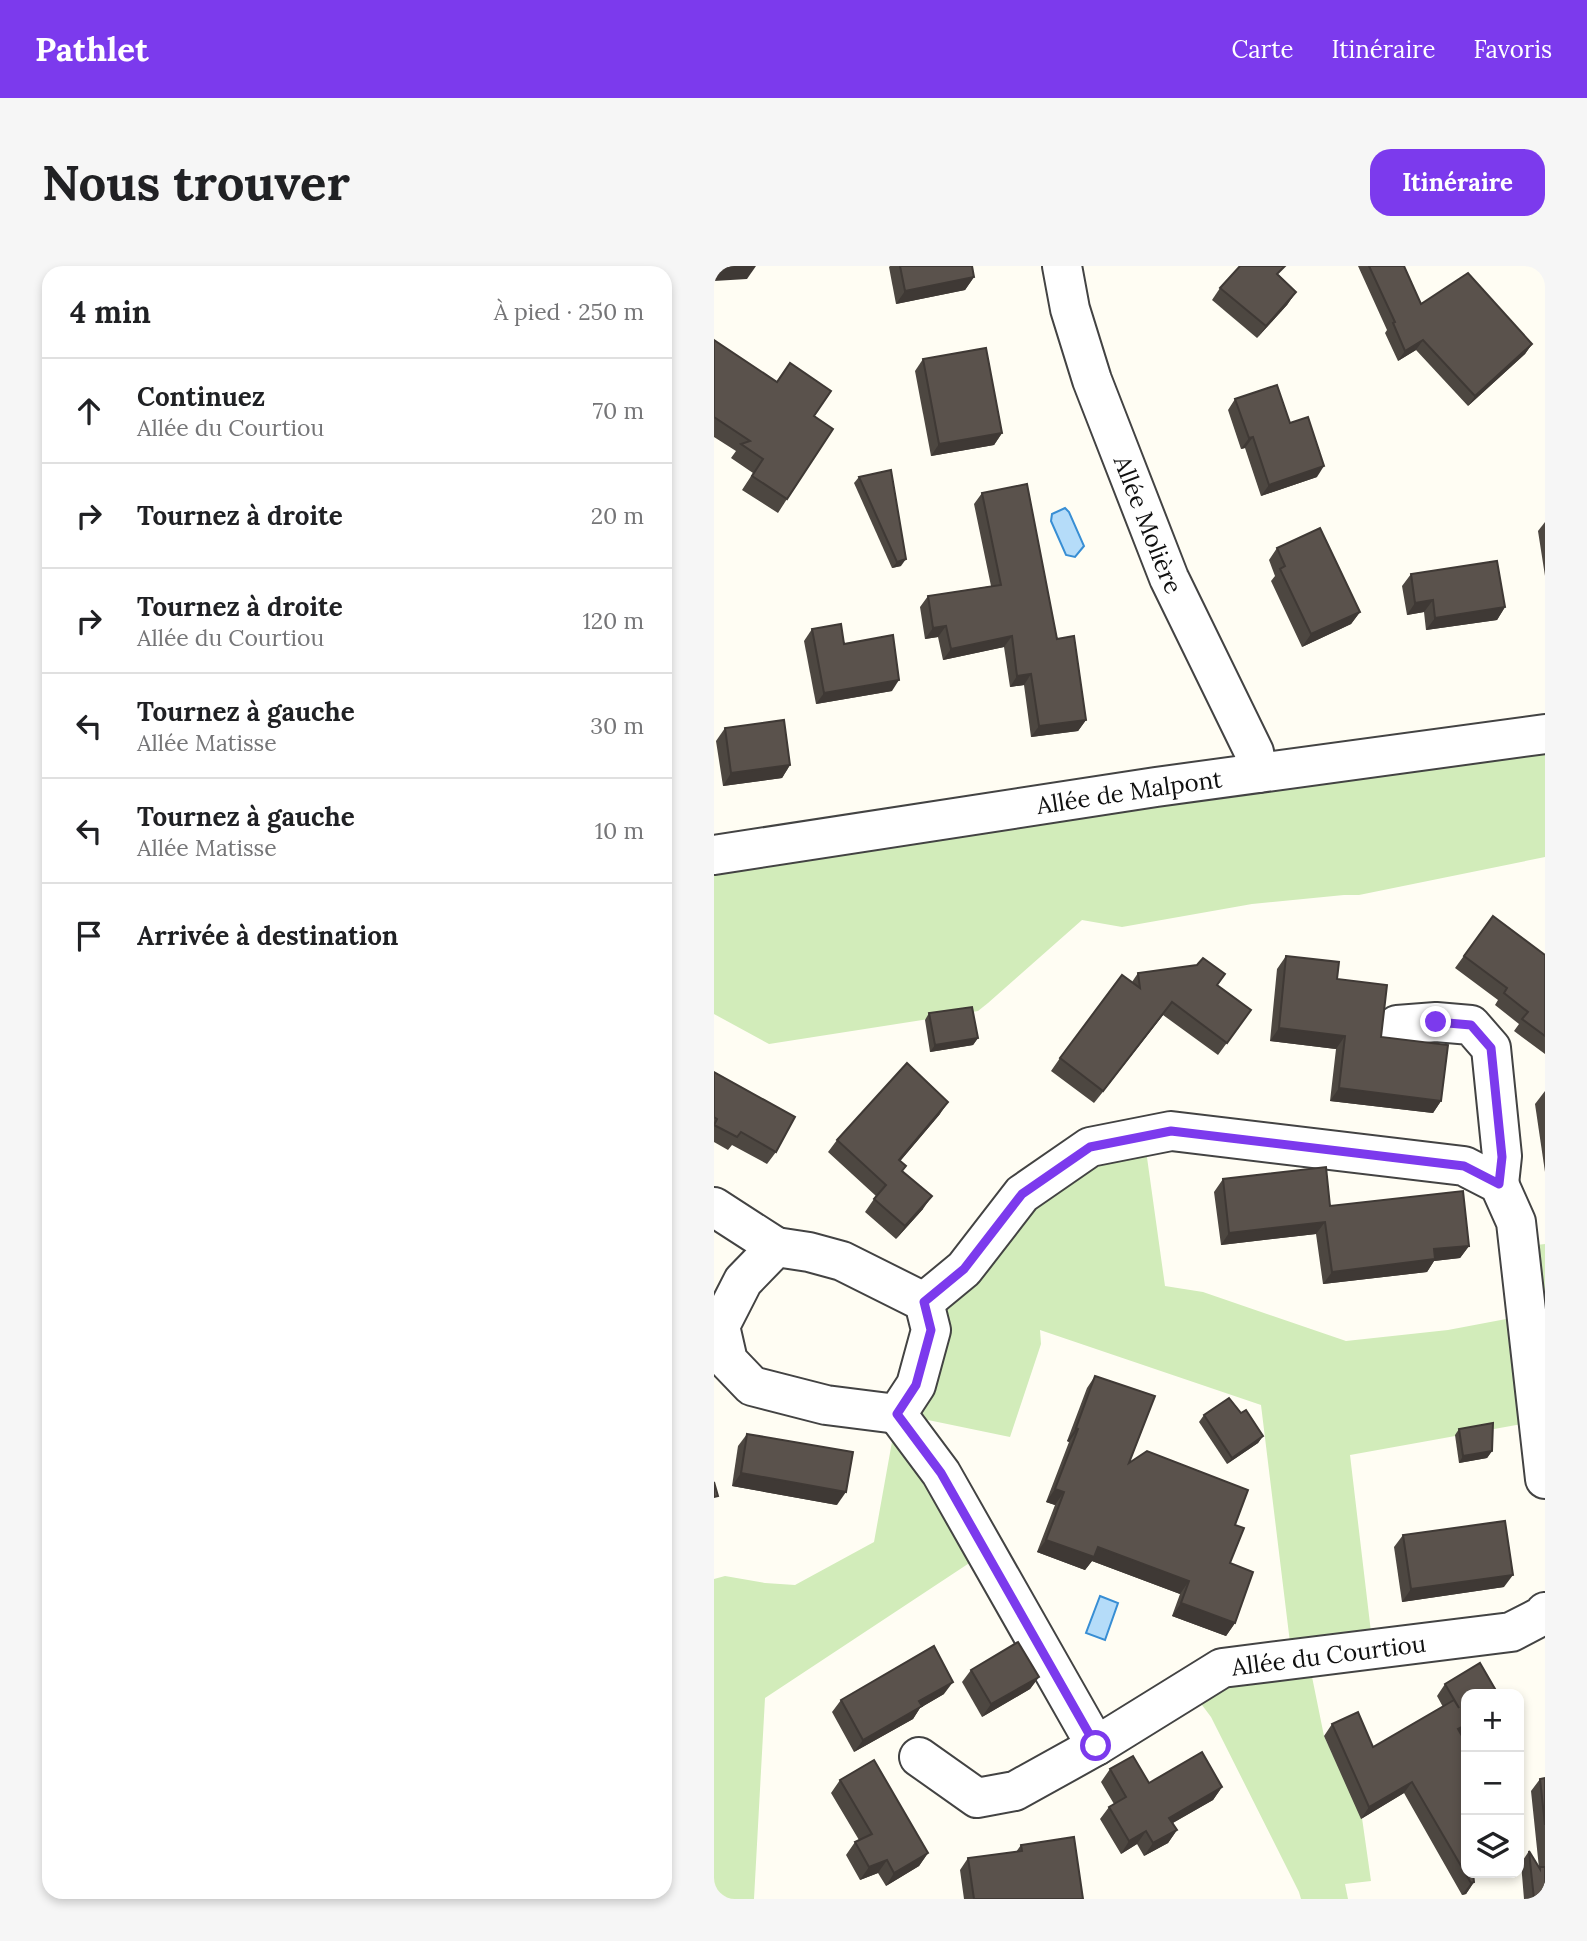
<!DOCTYPE html>
<html lang="fr">
<meta charset="utf-8">
<style>
:root{--surface:#fff;--page:#f6f6f6;--text:#202124;--muted:#757577;--line:#e0e0e0;--accent:#7c3aed}
body{margin:0;font-family:Lora,serif;background:var(--page);color:var(--text)}
.controls{position:absolute;right:21px;bottom:21px;display:grid;overflow:hidden;border-radius:14px;box-shadow:0 4px 10px #0003}
.controls button{width:63px;height:63px;display:grid;place-items:center;padding:0;border:0;border-bottom:2px solid var(--line);background:var(--surface);color:var(--text);font:35px sans-serif}
.stop{position:absolute;width:21px;height:21px;margin:-16px;border:5px solid #7c3aed;border-radius:50%;background:#fff}
.stop.end{background:#7c3aed;border-color:#fff;box-shadow:0 2px 7px #0008}
.list{margin:0;padding:0;list-style:none}
h2{display:flex;justify-content:space-between;align-items:center;height:91px;margin:0;padding:0 28px;font-size:30px}
h2 small{font-size:23px;font-weight:400;color:var(--muted)}
.list li{display:grid;grid-template-columns:46px 1fr auto;gap:21px;align-items:center;box-sizing:border-box;height:105px;padding:0 28px;border-top:2px solid var(--line)}
.list b{display:block;font-size:26px;white-space:nowrap}
.list p{margin:0;font-size:23px;white-space:nowrap;color:var(--muted)}
.list em{font-size:23px;font-style:normal;color:var(--muted)}
.icon{flex:none;width:38px;height:38px;fill:none;stroke:currentColor;stroke-width:2;stroke-linecap:round;stroke-linejoin:round}
.map{position:relative;flex:none;width:831px;height:1633px;overflow:hidden;border-radius:21px}
header{display:flex;align-items:center;gap:42px;box-sizing:border-box;height:98px;padding:0 35px;background:var(--accent);color:#fff}
header strong{font-size:33px}
nav{display:flex;gap:38px;margin-inline-start:auto;font-size:24px}
.intro{display:flex;align-items:center;justify-content:space-between;box-sizing:border-box;height:168px;padding:0 42px}
h1{margin:0;font-size:49px}
.button{padding:18px 32px;border-radius:21px;background:var(--accent);color:#fff;font-size:24px;font-weight:700}
main{display:flex;gap:42px;padding:0 42px}
aside{flex:1;background:var(--surface);border-radius:21px;box-shadow:0 4px 10px #0003}
.map>svg:first-child{display:block}
</style>
<header>
<strong>Pathlet</strong>
<nav><a>Carte</a><a>Itinéraire</a><a>Favoris</a></nav>
</header>
<div class="intro"><h1>Nous trouver</h1><a class="button">Itinéraire</a></div>
<main>
<aside>
<h2>4 min<small>À pied · 250 m</small></h2>
<ul class="list">
<li><svg class="icon" aria-label="ahead" viewBox="0 0 24 24"><path d="M12 20V5M6 11l6-6 6 6"/></svg><div><b>Continuez</b><p>Allée du Courtiou</p></div><em>70 m</em></li>
<li><svg class="icon" aria-label="right" viewBox="0 0 24 24"><path d="M7 20v-9h11M14 6l5 5-5 5"/></svg><div><b>Tournez à droite</b></div><em>20 m</em></li>
<li><svg class="icon" aria-label="right" viewBox="0 0 24 24"><path d="M7 20v-9h11M14 6l5 5-5 5"/></svg><div><b>Tournez à droite</b><p>Allée du Courtiou</p></div><em>120 m</em></li>
<li><svg class="icon" aria-label="left" viewBox="0 0 24 24"><path d="M17 20v-9H6M10 6l-5 5 5 5"/></svg><div><b>Tournez à gauche</b><p>Allée Matisse</p></div><em>30 m</em></li>
<li><svg class="icon" aria-label="left" viewBox="0 0 24 24"><path d="M17 20v-9H6M10 6l-5 5 5 5"/></svg><div><b>Tournez à gauche</b><p>Allée Matisse</p></div><em>10 m</em></li>
<li><svg class="icon" aria-label="arrive" viewBox="0 0 24 24"><path d="M6 21V4h12l-3 4 3 4H6"/></svg><div><b>Arrivée à destination</b></div></li>
</ul>
</aside>
<div class="map">
<svg width="831" height="1633" viewBox="0 0 831 1633">
<rect width="100%" height="100%" fill="#fffdf3"/>
<g fill="#d2ecba">
<polygon points="831,468 831,591 645,629 630,629 538,638 408,661 368,654 274,737 264,745 253,747 55,778 0,748 0,589"/>
<polygon points="430,870 451,1020 489,1026 632,1075 734,1064 813,1049 805,981 831,978 831,1213 824,1155 636,1189 659,1383 594,1391 610,1470 648,1552 657,1615 631,1618 634,1633 587,1633 585,1626 497,1451 476,1423 578,1393 547,1139 326,1064 327,1078 296,1171 185,1148 272,1286 51,1432 40,1633 0,1633 0,1313 11,1310 51,1317 81,1319 160,1276 183,1148 217,1064 308,928"/>
</g>
<g fill="#b5dcf9" stroke="#388ed4" stroke-width="2">
<polygon points="351,242 355,246 370,280 361,291 352,289 337,255 338,248"/>
<polygon points="386,1330 404,1337 391,1374 372,1367"/>
</g>
<g fill="none" stroke-linecap="round" stroke-linejoin="round">
<defs>
<g id="minor">
<path id="s1" d="M348 0 356 43 378 114 455 312 540 486 544 507"/>
<path id="s2" d="M0 589 442 521 831 468"/>
<polyline points="683,759 722,756 757,759 777,782 788,890 785,918"/>
<polyline points="0,941 62,981"/>
<polygon points="62,981 95,986 128,995 210,1036 217,1064 202,1119 183,1148 112,1139 38,1120 14,1095 6,1060 29,1015"/>
<polyline points="210,1036 250,1003 308,928 376,881 457,865 750,900 785,918 802,956 831,1213"/>
<polyline points="183,1148 227,1207 382,1480"/>
<path id="s3" d="M205 1491 263 1532 301 1525 382 1480 508 1402 797 1366 830 1349 831 1346"/>
</g>
</defs>
<use href="#minor" stroke="#434343" stroke-width="42"/>
<use href="#minor" stroke="#fff" stroke-width="38"/>
</g>
<g fill="#4d4741">
<polygon points="176,0 258,0 260,11 251,24 182,38 175,1"/>
<polygon points="644,0 690,0 707,38 818,78 811,88 754,140 702,84 684,95 671,67 673,64"/>
<polygon points="565,9 582,26 573,39 543,72 498,34 506,22"/>
<polygon points="0,74 100,150 73,233 64,247 28,224 39,207 17,192 22,185 0,171"/>
<polygon points="209,93 288,167 280,179 217,190 201,105"/>
<polygon points="521,133 576,157 603,211 547,230 531,182 527,183 514,144"/>
<polygon points="145,211 187,300 178,302 140,217"/>
<polygon points="268,227 343,373 372,454 364,465 317,471 310,419 296,421 290,381 229,394 224,371 211,373 206,341 214,330 277,320 260,238"/>
<polygon points="831,256 831,310 824,265"/>
<polygon points="563,282 646,346 637,358 588,381 557,315 561,310 555,294"/>
<polygon points="697,308 791,341 783,354 712,364 710,346 693,349 688,320"/>
<polygon points="98,363 130,378 178,425 102,438 90,375"/>
<polygon points="11,462 76,499 68,512 9,520 2,475"/>
<polygon points="779,650 831,689 831,788 800,765 805,758 781,739 784,734 741,702"/>
<polygon points="572,690 623,713 667,771 727,835 719,847 616,835 622,783 556,775 563,703"/>
<polygon points="424,707 511,708 503,720 537,744 504,789 449,749 380,837 337,805 346,792 418,716"/>
<polygon points="215,747 264,772 259,779 216,786 211,754"/>
<polygon points="0,806 62,886 53,898 18,879 14,884 0,876"/>
<polygon points="831,825 831,906 821,838"/>
<polygon points="226,848 186,895 192,900 188,905 209,943 182,973 151,946 162,930 114,886 123,874"/>
<polygon points="509,913 616,940 755,980 746,992 720,995 713,1006 609,1018 602,968 507,979 500,926"/>
<polygon points="381,1110 415,1197 521,1259 516,1297 521,1357 512,1370 458,1350 466,1328 378,1295 371,1304 323,1286 341,1239 332,1236 355,1176 353,1175 373,1122"/>
<polygon points="527,1147 549,1170 544,1177 513,1198 485,1156 490,1149"/>
<polygon points="745,1163 778,1185 773,1192 745,1197 741,1169"/>
<polygon points="33,1168 123,1239 18,1220 24,1180"/>
<polygon points="689,1269 790,1321 688,1336 680,1281"/>
<polygon points="257,1404 325,1411 316,1423 268,1451 248,1416"/>
<polygon points="731,1418 752,1428 752,1461 747,1468 752,1477 752,1563 751,1563 760,1616 752,1628 748,1629 690,1527 647,1553 610,1470 618,1458 659,1481 729,1441 723,1430"/>
<polygon points="230,1428 206,1442 199,1453 140,1486 118,1446 127,1434"/>
<polygon points="396,1503 435,1517 508,1521 499,1534 459,1557 463,1564 454,1577 430,1590 423,1578 407,1588 386,1553 395,1541 400,1538 387,1516"/>
<polygon points="831,1512 831,1633 810,1633 807,1597 815,1585 825,1602 817,1525 826,1513"/>
<polygon points="126,1514 214,1587 205,1600 172,1620 164,1607 146,1614 132,1589 141,1576 145,1574 117,1527"/>
<polygon points="307,1579 369,1633 250,1633 246,1604 254,1592 302,1586"/>
</g>
<g fill="#3f3935">
<polygon points="42,0 33,13 0,15 0,3"/>
<polygon points="260,11 251,24 182,38 191,25"/>
<polygon points="582,26 573,39 543,72 552,60"/>
<polygon points="709,74 702,84 684,95 691,85"/>
<polygon points="818,78 811,88 754,140 761,130"/>
<polygon points="288,167 280,179 217,190 225,178"/>
<polygon points="539,171 531,182 527,183 535,172"/>
<polygon points="610,200 603,211 547,230 555,219"/>
<polygon points="192,293 187,300 178,302 183,296"/>
<polygon points="719,334 710,346 693,349 701,337"/>
<polygon points="791,341 783,354 712,364 721,352"/>
<polygon points="646,346 637,358 588,381 597,368"/>
<polygon points="232,360 224,371 211,373 219,362"/>
<polygon points="298,370 290,381 229,394 237,383"/>
<polygon points="317,408 310,419 296,421 303,410"/>
<polygon points="185,414 178,425 102,438 110,427"/>
<polygon points="372,454 364,465 317,471 325,460"/>
<polygon points="76,499 68,512 9,520 17,507"/>
<polygon points="458,736 449,749 380,837 389,825"/>
<polygon points="565,762 631,770 622,783 556,775"/>
<polygon points="264,772 259,779 216,786 221,779"/>
<polygon points="625,822 727,835 719,847 616,835"/>
<polygon points="234,836 226,848 177,906 185,894"/>
<polygon points="218,930 209,943 182,973 191,960"/>
<polygon points="611,956 602,968 507,979 515,967"/>
<polygon points="755,980 746,992 720,995 713,1006 609,1018 618,1006 720,983"/>
<polygon points="362,1162 364,1163 355,1176 353,1175"/>
<polygon points="549,1170 544,1177 513,1198 518,1192"/>
<polygon points="778,1185 773,1192 745,1197 749,1190"/>
<polygon points="27,1207 132,1226 123,1239 18,1220"/>
<polygon points="341,1223 350,1226 341,1239 332,1236"/>
<polygon points="332,1274 384,1281 475,1315 466,1328 378,1295 371,1304 323,1286"/>
<polygon points="799,1309 790,1321 688,1336 697,1323"/>
<polygon points="467,1337 521,1357 512,1370 458,1350"/>
<polygon points="325,1411 316,1423 268,1451 277,1438"/>
<polygon points="239,1416 230,1428 206,1442 199,1453 140,1486 149,1474 205,1435"/>
<polygon points="752,1452 752,1461 746,1469 736,1475"/>
<polygon points="698,1516 690,1527 647,1553 655,1541"/>
<polygon points="508,1521 499,1534 446,1564 455,1552"/>
<polygon points="463,1564 454,1577 430,1590 439,1577"/>
<polygon points="432,1565 423,1578 407,1588 415,1575"/>
<polygon points="214,1587 205,1600 172,1620 180,1607"/>
<polygon points="173,1594 164,1607 146,1614 155,1601"/>
<polygon points="760,1616 752,1628 748,1629 757,1617"/>
</g>
<g fill="#5a524c" stroke="#3f3935" stroke-width="2">
<polygon points="0,0 41,0 0,3"/>
<polygon points="186,0 258,0 260,11 191,25"/>
<polygon points="526,0 571,0 563,8 582,26 552,60 506,22"/>
<polygon points="655,0 690,0 707,38 754,7 818,78 761,130 709,74 691,85 679,57 681,56"/>
<polygon points="0,74 63,116 76,97 117,125 100,150 119,163 73,233 38,210 49,193 27,178 36,175 0,151"/>
<polygon points="272,82 288,167 225,178 209,93"/>
<polygon points="563,119 576,157 594,151 610,200 555,219 539,171 535,172 521,133"/>
<polygon points="177,204 192,293 183,296 145,211"/>
<polygon points="313,218 343,373 360,370 372,454 325,460 317,408 303,410 298,370 237,383 232,360 219,362 214,330 287,319 268,227"/>
<polygon points="606,262 646,346 597,368 566,303 571,300 563,282"/>
<polygon points="783,295 791,341 721,352 719,334 701,337 697,308"/>
<polygon points="127,358 130,378 179,369 185,414 110,427 98,363"/>
<polygon points="70,454 76,499 17,507 11,462"/>
<polygon points="779,650 831,689 831,770 808,753 814,746 790,727 793,722 750,690"/>
<polygon points="572,690 625,696 623,713 673,719 667,771 734,779 727,835 625,822 631,770 565,762"/>
<polygon points="489,692 511,708 503,719 537,744 513,777 458,736 389,825 346,792 408,709 426,722 424,707 483,699"/>
<polygon points="258,741 264,772 221,779 215,747"/>
<polygon points="193,797 234,836 185,894 192,900 188,905 218,930 191,960 160,933 172,919 123,874"/>
<polygon points="0,806 81,851 62,886 27,866 23,871 0,859 3,853 0,851"/>
<polygon points="612,901 616,940 749,925 755,980 720,983 721,993 618,1006 611,956 515,967 509,913"/>
<polygon points="381,1110 441,1130 415,1197 433,1185 534,1224 521,1259 530,1262 516,1297 539,1306 521,1357 467,1337 475,1315 384,1281 380,1291 332,1274 350,1226 341,1223 364,1163 362,1162"/>
<polygon points="515,1132 527,1147 532,1144 549,1170 518,1192 490,1149"/>
<polygon points="779,1157 778,1185 749,1190 745,1163"/>
<polygon points="33,1168 139,1186 132,1226 27,1207"/>
<polygon points="0,1216 4,1230 0,1231"/>
<polygon points="791,1255 799,1309 697,1323 689,1269"/>
<polygon points="304,1376 325,1411 277,1438 257,1404"/>
<polygon points="220,1380 239,1416 205,1435 208,1440 149,1474 127,1434"/>
<polygon points="766,1397 784,1428 752,1428 752,1452 751,1452 752,1459 744,1463 752,1477 752,1555 750,1557 752,1571 752,1607 759,1607 760,1616 757,1617 698,1516 655,1541 618,1458 644,1446 659,1481 740,1434 745,1442 731,1418"/>
<polygon points="488,1486 508,1521 455,1552 463,1564 439,1577 432,1565 415,1575 395,1541 412,1531 396,1503 419,1490 435,1517"/>
<polygon points="160,1494 214,1587 180,1607 173,1594 155,1601 141,1576 158,1568 126,1514"/>
<polygon points="831,1512 831,1559 826,1513"/>
<polygon points="360,1571 369,1633 260,1633 254,1592 308,1585 307,1579"/>
<polygon points="815,1585 826,1603 826,1601 831,1601 831,1633 820,1633"/>
</g>
<g fill="none" stroke-linecap="round" stroke-linejoin="round">
<polyline stroke="#7c3aed" stroke-width="9" points="382,1480 227,1207 183,1148 202,1119 217,1064 210,1036 250,1003 308,928 376,881 457,865 750,900 785,918 788,891 777,782 757,759 722,756"/>
</g>
<g text-anchor="middle" dominant-baseline="central" stroke-width="7" stroke-linejoin="round" paint-order="stroke">
<g font-size="24" fill="#101010" stroke="#fff">
<text stroke="none"><textPath href="#s1" startOffset="273">Allée Molière</textPath></text>
<text stroke="none"><textPath href="#s2" startOffset="420">Allée de Malpont</textPath></text>
<text stroke="none"><textPath href="#s3" startOffset="458">Allée du Courtiou</textPath></text>
</g>
</g>
</svg>
<div class="controls">
<button>+</button>
<button>−</button>
<button><svg class="icon" aria-label="layers" viewBox="0 0 24 24"><path d="M12 4l9 5-9 5-9-5zM3 14l9 5 9-5"/></svg></button>
</div>
<div class="stop" style="left:382px;top:1480px"></div>
<div class="stop end" style="left:722px;top:756px"></div>
</div>
</main>
